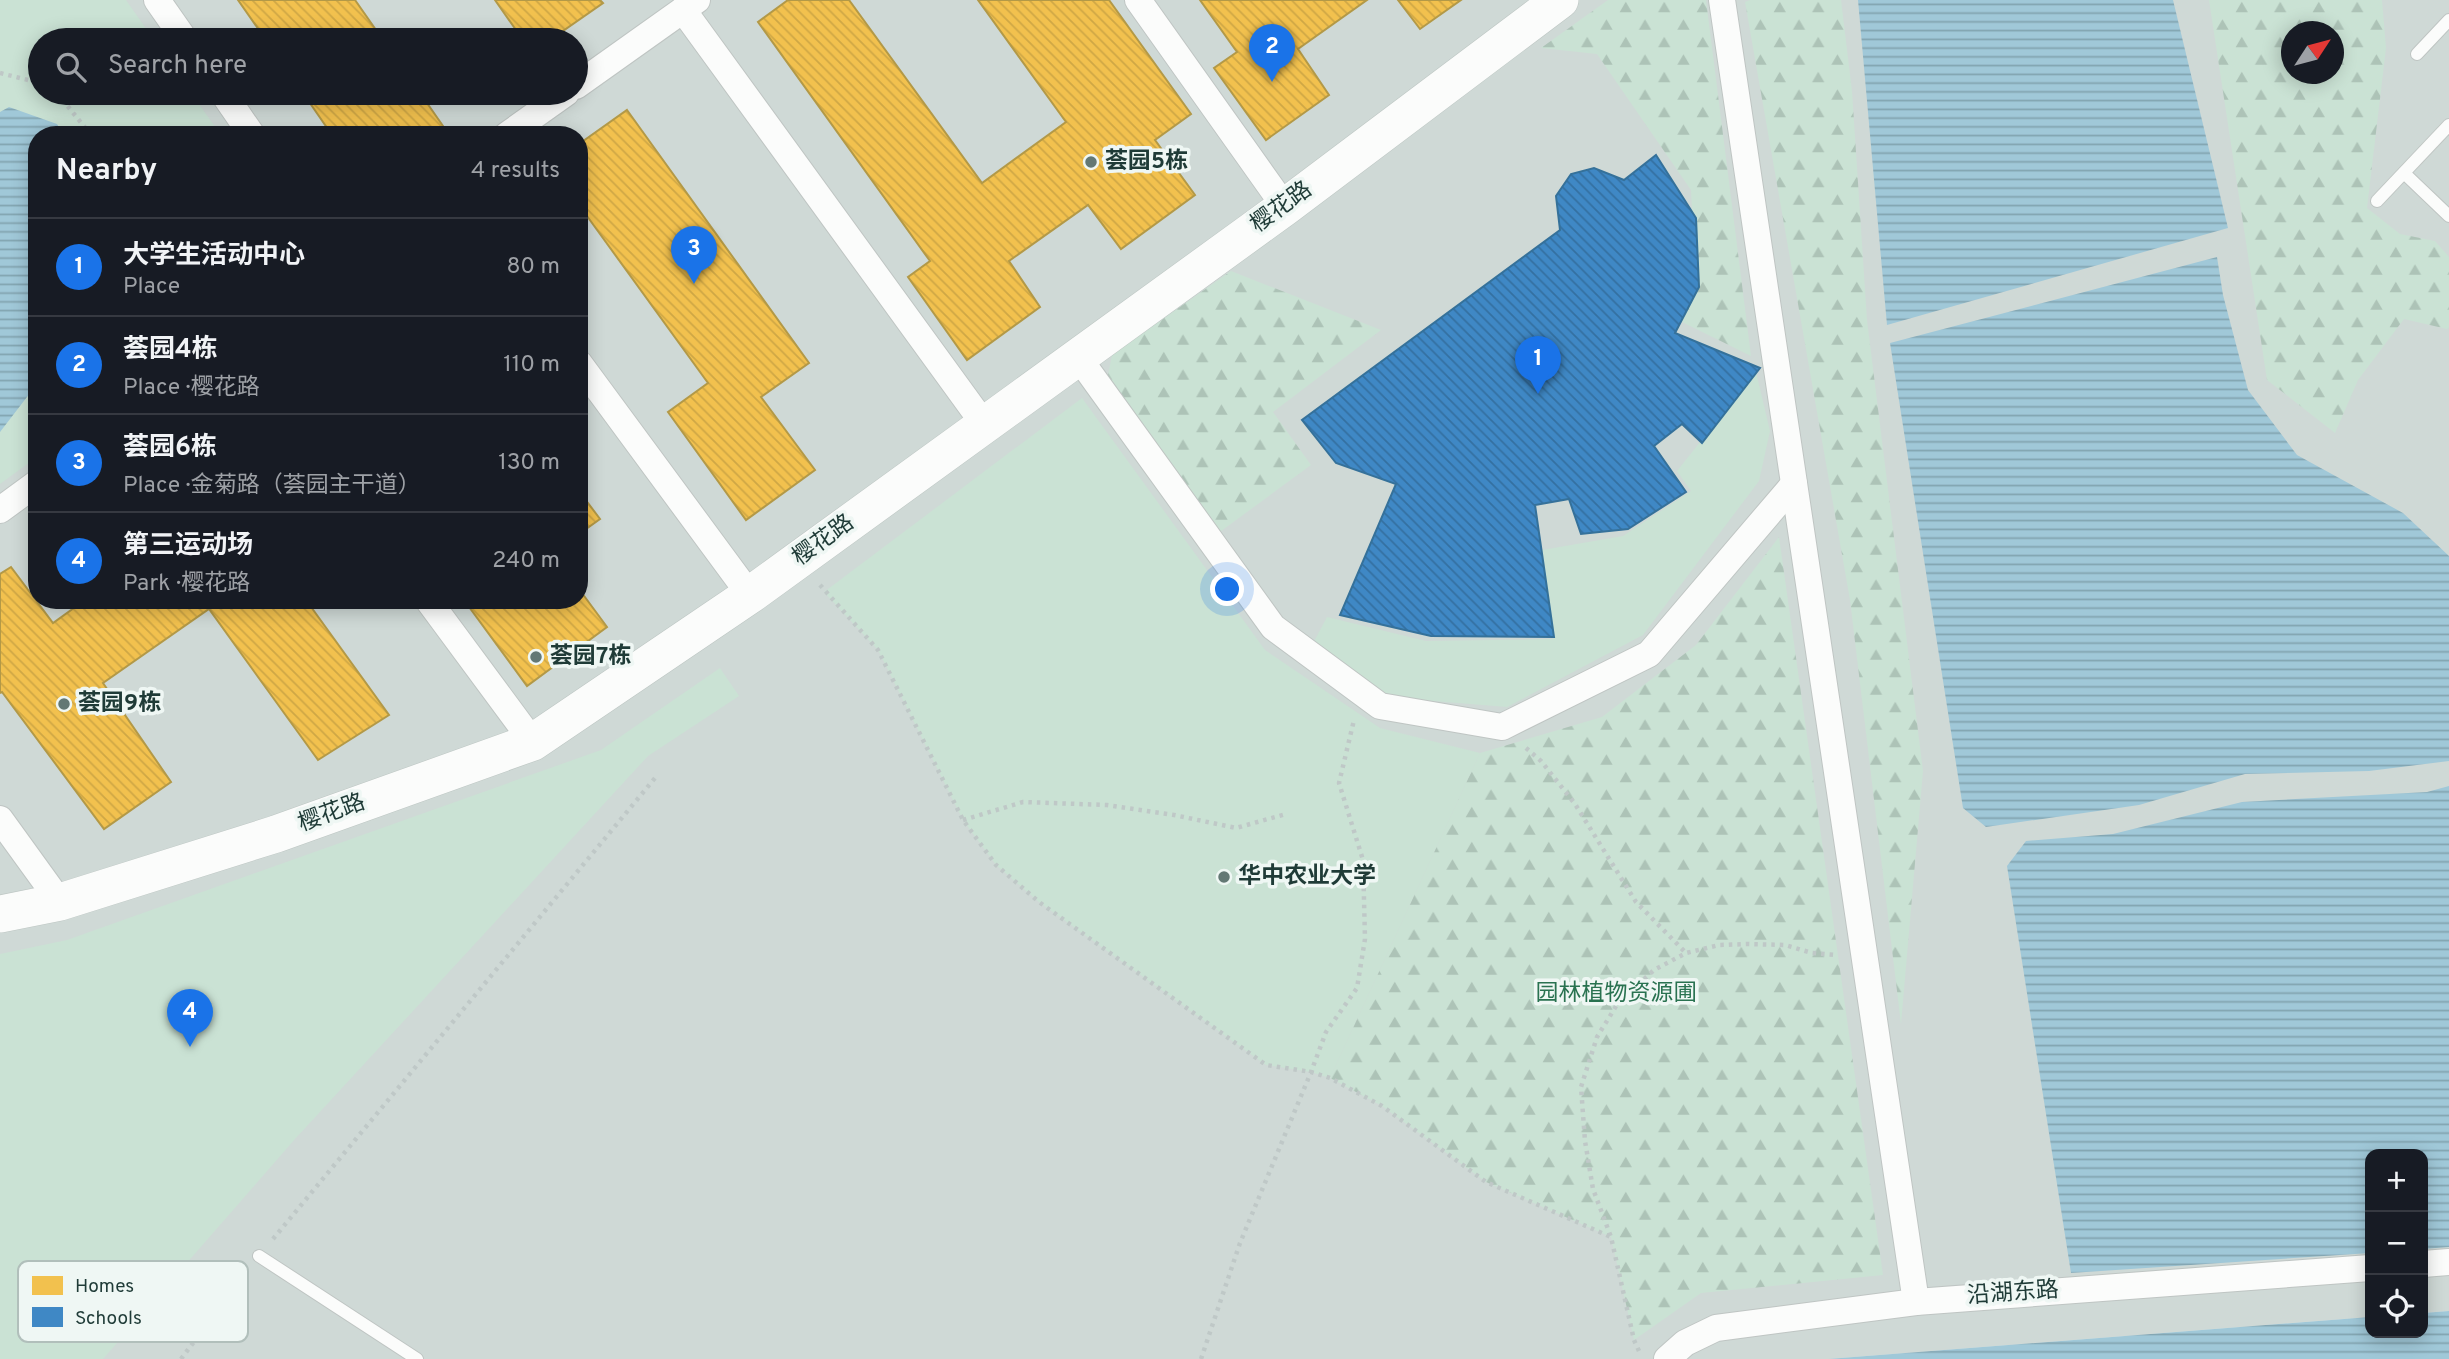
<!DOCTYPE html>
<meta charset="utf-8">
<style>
:root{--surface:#171b24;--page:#242831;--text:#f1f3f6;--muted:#9ea1a6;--line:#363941;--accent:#1a73e8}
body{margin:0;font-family:Overpass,"Noto Sans SC",sans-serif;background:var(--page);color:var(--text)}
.controls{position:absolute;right:21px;bottom:21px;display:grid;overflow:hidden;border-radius:14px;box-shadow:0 4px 18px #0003}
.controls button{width:63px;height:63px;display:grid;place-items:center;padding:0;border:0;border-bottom:2px solid var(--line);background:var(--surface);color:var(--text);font:35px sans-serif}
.compass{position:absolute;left:2281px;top:21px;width:63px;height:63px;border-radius:50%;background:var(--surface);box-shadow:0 4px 18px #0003;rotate:54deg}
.you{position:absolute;left:1228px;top:590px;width:24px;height:24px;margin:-18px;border:5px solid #fff;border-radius:50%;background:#1a73e8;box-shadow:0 0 0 10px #1a73e833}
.badge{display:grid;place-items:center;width:46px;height:46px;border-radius:50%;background:var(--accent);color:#fff;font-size:23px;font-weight:700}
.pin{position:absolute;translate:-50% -58px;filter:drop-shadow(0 2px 4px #0008)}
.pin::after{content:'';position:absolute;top:37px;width:24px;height:21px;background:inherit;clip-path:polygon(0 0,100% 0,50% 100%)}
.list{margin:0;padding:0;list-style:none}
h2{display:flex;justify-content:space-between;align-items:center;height:91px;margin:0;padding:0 28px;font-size:30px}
h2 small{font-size:23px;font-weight:400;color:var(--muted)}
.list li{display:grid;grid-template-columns:46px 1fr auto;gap:21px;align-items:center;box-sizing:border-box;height:98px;padding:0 28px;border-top:2px solid var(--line)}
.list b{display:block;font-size:26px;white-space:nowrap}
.list p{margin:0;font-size:23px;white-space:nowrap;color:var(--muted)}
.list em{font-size:23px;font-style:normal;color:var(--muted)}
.icon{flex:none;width:38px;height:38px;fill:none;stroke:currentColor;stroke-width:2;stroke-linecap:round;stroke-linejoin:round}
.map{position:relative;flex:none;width:2449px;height:1359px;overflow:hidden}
.search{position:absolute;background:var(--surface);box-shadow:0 4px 18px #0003;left:28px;top:28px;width:560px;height:77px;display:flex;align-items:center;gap:18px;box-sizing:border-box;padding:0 24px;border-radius:38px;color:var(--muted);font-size:26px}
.panel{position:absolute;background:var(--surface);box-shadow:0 4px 18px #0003;left:28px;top:126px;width:560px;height:483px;border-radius:28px}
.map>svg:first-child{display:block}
</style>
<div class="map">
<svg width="2449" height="1359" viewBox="0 0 2449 1359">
<defs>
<pattern id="forest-firs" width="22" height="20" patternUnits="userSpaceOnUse" patternTransform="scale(1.75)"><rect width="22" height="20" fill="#cae2d4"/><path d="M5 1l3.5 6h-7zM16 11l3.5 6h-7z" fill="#adc3b7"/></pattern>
<pattern id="water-rules" width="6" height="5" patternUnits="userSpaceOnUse" patternTransform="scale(1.75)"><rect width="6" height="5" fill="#a0c8d8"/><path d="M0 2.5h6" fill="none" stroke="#82a4b0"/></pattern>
<pattern id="homes-back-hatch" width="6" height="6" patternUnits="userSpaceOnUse" patternTransform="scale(1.75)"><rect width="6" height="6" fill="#f2c14e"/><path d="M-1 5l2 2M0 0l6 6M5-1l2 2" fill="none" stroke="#cfa745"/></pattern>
<pattern id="schools-back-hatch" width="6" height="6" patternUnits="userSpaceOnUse" patternTransform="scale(1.75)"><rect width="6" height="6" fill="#3f88c5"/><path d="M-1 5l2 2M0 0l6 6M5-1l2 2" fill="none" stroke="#3470a1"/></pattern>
</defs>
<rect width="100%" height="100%" fill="#e2e8e6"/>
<path fill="#cfd9d6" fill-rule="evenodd" d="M0 0H2449V1311L2423 1313V1154H2370V1317L1828 1359H0ZM2292 32H2334V74H2292ZM40 40H576V93H40ZM37 135H579V600H37Z"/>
<g fill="#cae2d4">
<polygon points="0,0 126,0 154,40 40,40 40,93 191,93 221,135 37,135 37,457 0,484"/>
<polygon points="1756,372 1770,431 1759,481 1643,635 1507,707 1384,697 1311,647 1327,617 1426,641 1553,639 1542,550 1623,536 1691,491 1677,471"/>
<polygon points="1082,398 1265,650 1380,728 1480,753 1330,1078 1311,1072 1266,1065 1039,902 996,865 963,820 878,650 824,592"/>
<polygon points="720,668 739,696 648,756 295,1139 103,1359 0,1359 0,954 67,940 601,750"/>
</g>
<g fill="url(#forest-firs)" fill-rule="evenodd">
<polygon points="1608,0 1706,0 1751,356 1674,318 1695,273 1691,190 1597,54 1541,48"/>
<polygon points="1750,0 1841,0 1852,91 1867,320 1923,771 1901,1024 1850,600 1745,2"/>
<path d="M2209 0H2382L2386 48 2367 208 2400 234 2435 241 2449 257V327L2447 329 2404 319 2358 380 2335 433 2267 380ZM2292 32H2334V74H2292Z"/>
<polygon points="1231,271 1381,330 1273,412 1311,465 1213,537 1105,390 1112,355"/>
<polygon points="1779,537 1883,1275 1701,1293 1634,1340 1611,1237 1486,1182 1382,1106 1330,1078 1480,753 1602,717 1696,645"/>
</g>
<g fill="url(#water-rules)">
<polygon points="1858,0 2173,0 2228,228 1887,325"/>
<polygon points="9,107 57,124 64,135 37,135 37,239 29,245 37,258 37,384 0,432 0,112"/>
<polygon points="2217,257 2223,295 2248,390 2297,455 2403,513 2449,556 2449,761 2369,771 2245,774 2139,805 1986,827 1963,808 1890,343"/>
<polygon points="2449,786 2449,1247 2423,1249 2423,1154 2370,1154 2370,1253 2071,1273 2007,866 2026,841 2113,834 2242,802 2427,792"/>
<polygon points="2449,1311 2449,1359 1828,1359 2370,1317 2370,1333 2423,1333 2423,1313"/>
</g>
<g fill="url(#homes-back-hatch)" stroke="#b39947" stroke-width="2">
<polygon points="238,0 355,0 383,40 266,40"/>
<polygon points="495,0 600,0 603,3 550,40 523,40"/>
<polygon points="788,0 849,0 982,183 1066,122 978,0 1109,0 1191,114 1155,140 1195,195 1121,249 1088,205 1009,261 1040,307 967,360 908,277 930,261 758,22"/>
<polygon points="1200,0 1367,0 1298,49 1329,95 1266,140 1214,68 1237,52"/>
<polygon points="1398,0 1461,0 1420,29"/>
<polygon points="303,93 420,93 443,126 431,135 332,135"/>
<polygon points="627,110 809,363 761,397 815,470 746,520 668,412 708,383 579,205 579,144"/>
<polygon points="579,491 600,519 579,534"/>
<polygon points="11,567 53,623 85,600 306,600 389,715 318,760 209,609 103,683 171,782 104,829 2,692 0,693 0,574"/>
<polygon points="579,589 607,627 527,686 464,600 579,600"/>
</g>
<polygon fill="url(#schools-back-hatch)" stroke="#35719a" stroke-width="2" points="1656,155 1696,218 1699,287 1675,333 1760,368 1702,443 1682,424 1654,446 1686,492 1628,529 1581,534 1569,499 1535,505 1554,637 1431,636 1340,615 1396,484 1336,463 1302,420 1560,230 1556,196 1571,174 1594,168 1624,180"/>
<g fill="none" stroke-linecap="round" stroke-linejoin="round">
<defs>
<g id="lane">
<polyline points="2417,54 2449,20"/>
<polyline points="2404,173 2449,216"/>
<polyline points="2377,201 2449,125"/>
<polyline points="259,1256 417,1359"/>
</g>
<g id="street">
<polyline points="157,0 185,40"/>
<polyline points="1138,0 1285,207"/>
<polyline points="1722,0 1916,1302"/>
<polyline points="683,10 984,424"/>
<polyline points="576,86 697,0"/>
<polyline points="223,93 252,135"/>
<polyline points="507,135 566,93"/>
<polyline points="1078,357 1273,627 1380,706 1502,727 1649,654 1794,484"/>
<polyline points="579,363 750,595"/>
<polyline points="0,510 37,483"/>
<polyline points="428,600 533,742"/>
<polyline points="0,819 60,902"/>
<polyline points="2423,1264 2449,1262"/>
<polyline points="1667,1359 1685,1343 1716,1328 1916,1302 2370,1268"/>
</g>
<polyline id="secondary" points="0,914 60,902 276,834 533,742 750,595 1285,207 1560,0"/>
</defs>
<use href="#lane" stroke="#bfc5c3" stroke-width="14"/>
<use href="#street" stroke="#bfc5c3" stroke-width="28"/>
<use href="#secondary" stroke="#bdc6c3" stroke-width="38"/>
<g stroke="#bfc8c7" stroke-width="4.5" stroke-dasharray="3.5 5" stroke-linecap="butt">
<polyline points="0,73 40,83"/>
<polyline points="57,93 91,135"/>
<polyline points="820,585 878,650 963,820 996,865 1039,902 1266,1065 1311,1072 1330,1078 1382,1106 1486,1182 1611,1237"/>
<polyline points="1526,748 1541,761 1575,804 1636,902 1686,953"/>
<polyline points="963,820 1023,802 1107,805 1174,815 1236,828 1286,814"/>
<polyline points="273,1239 655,778"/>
<polyline points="1639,1351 1634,1340 1611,1237 1593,1189 1585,1141 1581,1087 1597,1037 1618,1003 1654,970 1686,953 1719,945 1749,944 1785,945 1812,953 1836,955"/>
<polyline points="181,1359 246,1273"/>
<polyline points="1201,1359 1240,1243 1311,1072 1326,1032 1357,988 1365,939 1363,860 1339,783 1354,720"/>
</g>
<use href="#lane" stroke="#fbfcfb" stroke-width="12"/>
<use href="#street" stroke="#fbfcfb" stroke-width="26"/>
<use href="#secondary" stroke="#fbfcfb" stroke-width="37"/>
</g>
<g fill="#637874" stroke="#eff7f4" stroke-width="2.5">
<circle cx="1091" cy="162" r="7"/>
<circle cx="536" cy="657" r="7"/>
<circle cx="64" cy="704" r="7"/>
<circle cx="1224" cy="877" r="7"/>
</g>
<g text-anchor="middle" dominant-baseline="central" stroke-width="7" stroke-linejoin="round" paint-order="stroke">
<g font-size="23" font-weight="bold" fill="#1f3b37" stroke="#eff7f4" text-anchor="start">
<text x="1105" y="162">荟园5栋</text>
<text x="550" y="657">荟园7栋</text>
<text x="78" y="704">荟园9栋</text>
<text x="1238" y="877">华中农业大学</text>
</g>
<g font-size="23" fill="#1f3b37" stroke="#eff7f4">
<text transform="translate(1282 208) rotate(-36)">樱花路</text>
<text transform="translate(824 541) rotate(-36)">樱花路</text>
<text transform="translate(332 814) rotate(-20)">樱花路</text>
<text transform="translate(2013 1294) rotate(-4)">沿湖东路</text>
</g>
<g font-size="23" fill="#297250" stroke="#eff7f4">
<text x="1616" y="994">园林植物资源圃</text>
</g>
</g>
<rect x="18" y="1261" width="230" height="81" rx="10" fill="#eff7f4" stroke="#b1bfbb" stroke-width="2"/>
<rect x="32" y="1276" width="31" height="19" fill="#f2c14e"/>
<rect x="32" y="1307" width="31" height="20" fill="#3f88c5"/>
<g font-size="19" fill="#1f3b37">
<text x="75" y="1292">Homes</text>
<text x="75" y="1324">Schools</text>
</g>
</svg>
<div class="controls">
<button>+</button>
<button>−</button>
<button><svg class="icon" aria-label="locate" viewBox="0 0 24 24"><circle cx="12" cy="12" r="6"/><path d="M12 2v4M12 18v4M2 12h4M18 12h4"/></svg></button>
</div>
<svg class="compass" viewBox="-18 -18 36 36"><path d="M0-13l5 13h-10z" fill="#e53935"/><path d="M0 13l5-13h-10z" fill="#9ea1a6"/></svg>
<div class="you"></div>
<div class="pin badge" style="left:1538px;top:394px">1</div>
<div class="pin badge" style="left:1272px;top:82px">2</div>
<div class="pin badge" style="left:694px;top:284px">3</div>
<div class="pin badge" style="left:190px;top:1047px">4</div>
<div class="search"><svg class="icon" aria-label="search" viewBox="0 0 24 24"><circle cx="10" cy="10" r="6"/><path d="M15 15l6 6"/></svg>Search here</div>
<section class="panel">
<h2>Nearby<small>4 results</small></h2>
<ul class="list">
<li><span class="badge">1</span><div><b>大学生活动中心</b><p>Place</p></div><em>80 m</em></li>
<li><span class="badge">2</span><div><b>荟园4栋</b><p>Place · 樱花路</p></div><em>110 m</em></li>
<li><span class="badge">3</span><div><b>荟园6栋</b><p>Place · 金菊路（荟园主干道）</p></div><em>130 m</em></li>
<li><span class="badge">4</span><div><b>第三运动场</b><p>Park · 樱花路</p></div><em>240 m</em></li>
</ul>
</section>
</div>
